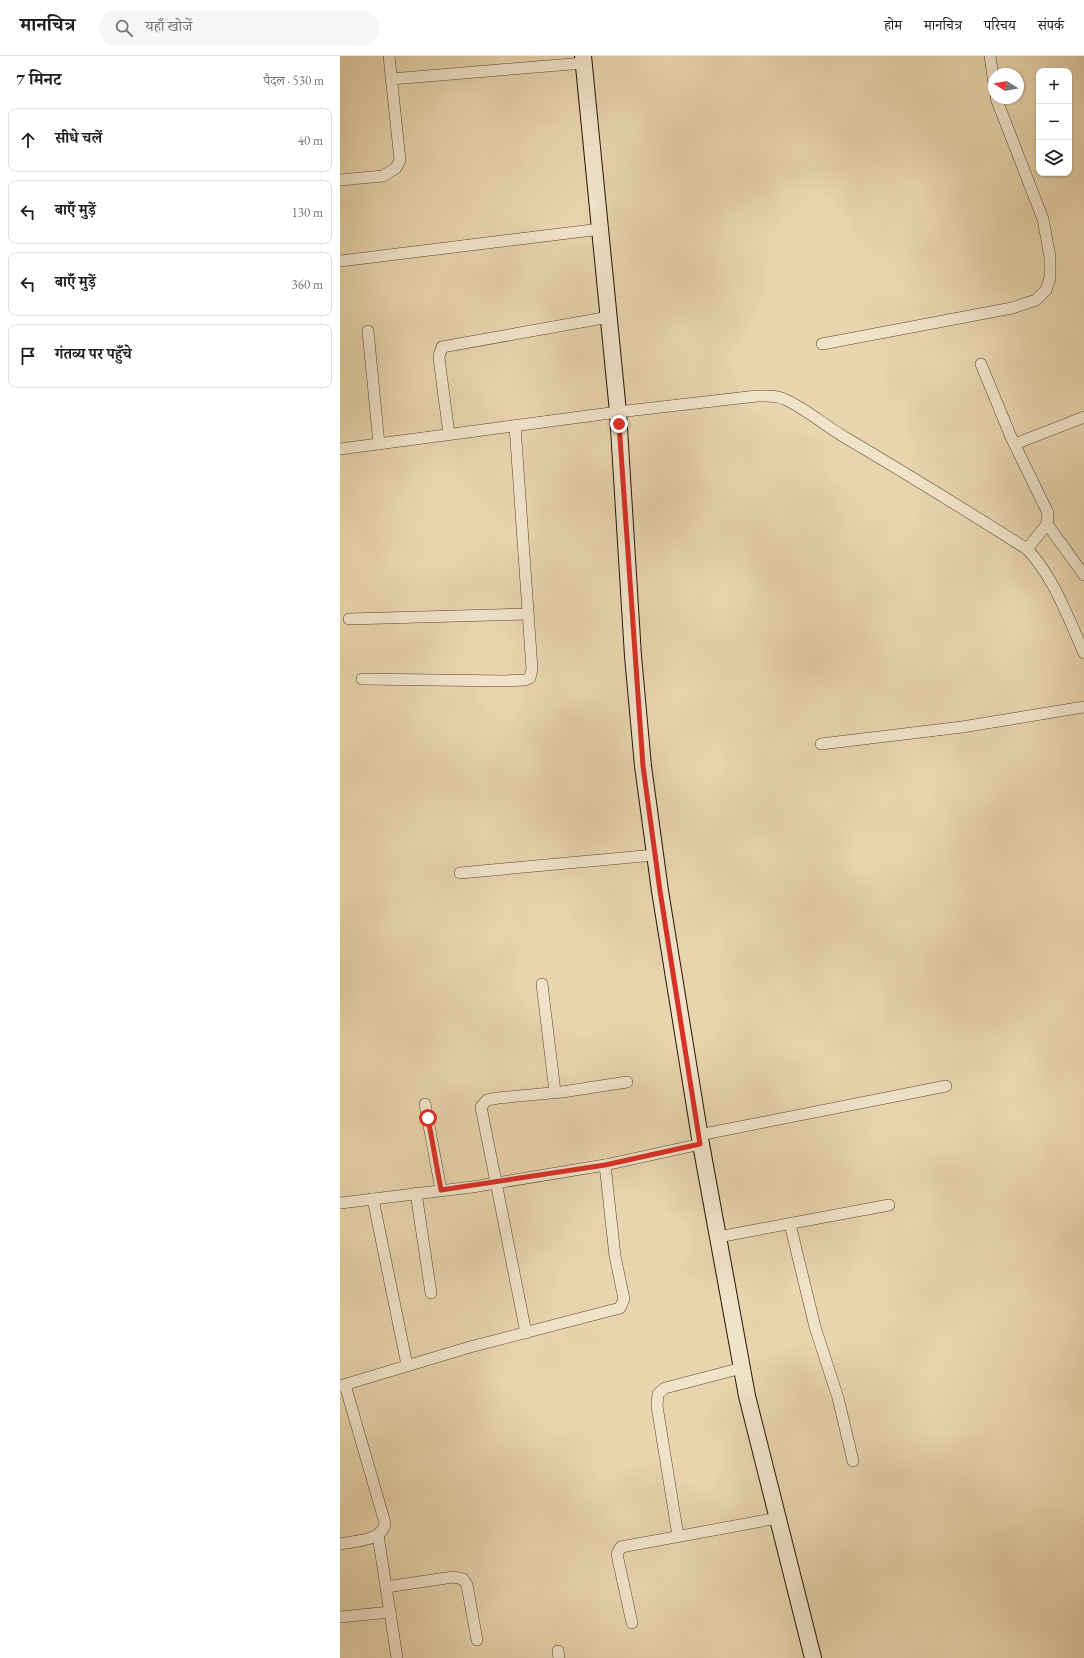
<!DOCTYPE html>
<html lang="hi">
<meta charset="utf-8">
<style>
:root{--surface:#fff;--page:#f6f6f6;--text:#202124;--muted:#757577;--line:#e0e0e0}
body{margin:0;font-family:"EB Garamond","Noto Serif Devanagari",serif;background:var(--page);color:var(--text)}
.controls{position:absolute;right:12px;top:12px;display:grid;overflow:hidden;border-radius:8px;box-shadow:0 1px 3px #0004}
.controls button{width:36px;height:36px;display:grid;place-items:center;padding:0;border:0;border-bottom:1px solid var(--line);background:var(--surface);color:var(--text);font:20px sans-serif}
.compass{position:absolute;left:648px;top:12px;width:36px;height:36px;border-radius:50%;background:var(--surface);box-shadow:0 1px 3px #0004;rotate:281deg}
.stop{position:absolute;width:12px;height:12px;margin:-9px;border:3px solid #d93025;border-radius:50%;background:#fff}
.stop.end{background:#d93025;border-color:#fff;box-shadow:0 1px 4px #0008}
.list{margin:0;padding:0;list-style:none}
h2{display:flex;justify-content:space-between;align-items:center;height:52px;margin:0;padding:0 16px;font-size:17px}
h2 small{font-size:13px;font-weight:400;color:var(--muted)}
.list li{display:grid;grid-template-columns:26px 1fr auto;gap:12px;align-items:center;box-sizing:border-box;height:64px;margin:0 8px 8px;padding:0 8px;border:1px solid var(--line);border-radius:8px}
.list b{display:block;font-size:15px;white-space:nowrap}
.list em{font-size:13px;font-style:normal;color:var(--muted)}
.icon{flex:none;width:22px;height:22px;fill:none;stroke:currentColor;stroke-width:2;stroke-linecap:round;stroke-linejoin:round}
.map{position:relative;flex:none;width:744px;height:1602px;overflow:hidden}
header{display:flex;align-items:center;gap:24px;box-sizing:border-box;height:56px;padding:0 20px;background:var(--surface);border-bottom:1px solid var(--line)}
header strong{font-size:19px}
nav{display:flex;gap:22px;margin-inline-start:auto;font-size:14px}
.search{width:280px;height:36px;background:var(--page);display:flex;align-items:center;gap:10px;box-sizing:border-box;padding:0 14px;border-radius:22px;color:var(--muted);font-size:15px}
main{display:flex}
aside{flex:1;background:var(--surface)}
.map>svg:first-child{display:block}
</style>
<header>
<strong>मानचित्र</strong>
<div class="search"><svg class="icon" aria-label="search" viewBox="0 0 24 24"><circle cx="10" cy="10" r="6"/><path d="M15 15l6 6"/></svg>यहाँ खोजें</div>
<nav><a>होम</a><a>मानचित्र</a><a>परिचय</a><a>संपर्क</a></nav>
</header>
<main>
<aside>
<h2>7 मिनट<small>पैदल · 530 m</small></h2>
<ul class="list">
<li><svg class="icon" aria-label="ahead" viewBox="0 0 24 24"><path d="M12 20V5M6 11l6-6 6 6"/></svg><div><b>सीधे चलें</b></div><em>40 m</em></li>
<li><svg class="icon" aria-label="left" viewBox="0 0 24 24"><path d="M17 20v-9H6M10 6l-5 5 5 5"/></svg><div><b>बाएँ मुड़ें</b></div><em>130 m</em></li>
<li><svg class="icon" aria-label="left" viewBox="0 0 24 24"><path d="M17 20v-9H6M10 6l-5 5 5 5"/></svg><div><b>बाएँ मुड़ें</b></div><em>360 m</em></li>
<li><svg class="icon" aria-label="arrive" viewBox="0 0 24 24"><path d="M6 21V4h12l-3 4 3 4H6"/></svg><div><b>गंतव्य पर पहुँचे</b></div></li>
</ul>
</aside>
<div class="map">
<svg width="744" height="1602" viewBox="0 0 744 1602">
<rect width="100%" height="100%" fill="#e8d4ad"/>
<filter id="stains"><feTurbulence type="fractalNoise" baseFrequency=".005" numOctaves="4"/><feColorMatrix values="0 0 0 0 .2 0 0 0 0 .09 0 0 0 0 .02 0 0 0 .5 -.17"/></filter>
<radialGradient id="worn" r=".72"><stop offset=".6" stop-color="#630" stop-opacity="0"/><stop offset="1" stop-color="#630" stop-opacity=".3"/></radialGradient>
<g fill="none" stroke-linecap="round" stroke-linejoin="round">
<defs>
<g id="minor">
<polyline points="650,0 654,27"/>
<polyline points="51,23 244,7"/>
<polyline points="0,124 43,120 56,112 60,104 49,0"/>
<polyline points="0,205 261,173"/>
<polyline points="28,275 39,388"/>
<polyline points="482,288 672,252 696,244 706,234 710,222 710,201 703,163 656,42"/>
<polyline points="641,308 671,381 708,457 707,468 687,493"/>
<polyline points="109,378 100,310 99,300 102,291 269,261"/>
<polyline points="675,388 744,361"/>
<path d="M0 393 278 356 417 340C427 340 436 339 444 343 467 353 485 370 506 382 567 418 627 455 687 493 714 521 728 562 744 597"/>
<polyline points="707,468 744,519"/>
<polyline points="9,563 188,558"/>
<polyline points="22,623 165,625 185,624 190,622 192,613 175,370"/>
<polyline points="481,688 622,671 744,651"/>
<polyline points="120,817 315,799"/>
<polyline points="202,928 215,1036"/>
<polyline points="85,1048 101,1134"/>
<polyline points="359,1079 606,1030"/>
<polyline points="76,1137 91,1237"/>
<polyline points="33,1143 67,1309"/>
<polyline points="0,1147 132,1131 265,1109 361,1088"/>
<polyline points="450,1168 475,1271 498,1342 513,1405"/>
<polyline points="378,1181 549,1149"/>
<polyline points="186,1277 141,1051 147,1044 158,1042 222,1036 287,1026"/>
<polyline points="0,1330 130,1291 280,1252 284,1243 275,1200 265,1109"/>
<polyline points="38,1479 57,1602"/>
<polyline points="338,1480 317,1350 318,1338 325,1332 402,1312"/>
<path d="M0 1488C14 1485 43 1485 45 1467L5 1329"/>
<polyline points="46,1531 113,1521 123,1523 127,1529 137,1584"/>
<polyline points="0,1561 50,1556"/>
<polyline points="292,1567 278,1503 277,1498 281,1491 438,1462"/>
<polyline points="218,1595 219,1602"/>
</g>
<polyline id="secondary" points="243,0 278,356 293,600 303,710 320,835 361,1088 407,1340 473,1602"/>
</defs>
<use href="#minor" stroke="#55452e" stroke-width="12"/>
<use href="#secondary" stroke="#241504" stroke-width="18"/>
<use href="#minor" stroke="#f0e3ca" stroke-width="11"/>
<use href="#secondary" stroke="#f0e3ca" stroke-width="16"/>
</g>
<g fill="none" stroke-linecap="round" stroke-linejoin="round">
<polyline stroke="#d93025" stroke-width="5" points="88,1062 101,1134 265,1109 360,1088 320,835 303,710 279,368"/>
</g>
<rect width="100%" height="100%" filter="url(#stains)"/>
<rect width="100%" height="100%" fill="url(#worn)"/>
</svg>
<div class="controls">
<button>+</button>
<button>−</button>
<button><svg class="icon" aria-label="layers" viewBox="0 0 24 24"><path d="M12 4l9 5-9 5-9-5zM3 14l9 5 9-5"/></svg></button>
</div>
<svg class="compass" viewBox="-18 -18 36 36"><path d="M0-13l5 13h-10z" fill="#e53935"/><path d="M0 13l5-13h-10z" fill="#757577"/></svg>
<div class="stop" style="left:88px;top:1062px"></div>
<div class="stop end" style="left:279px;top:368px"></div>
</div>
</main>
